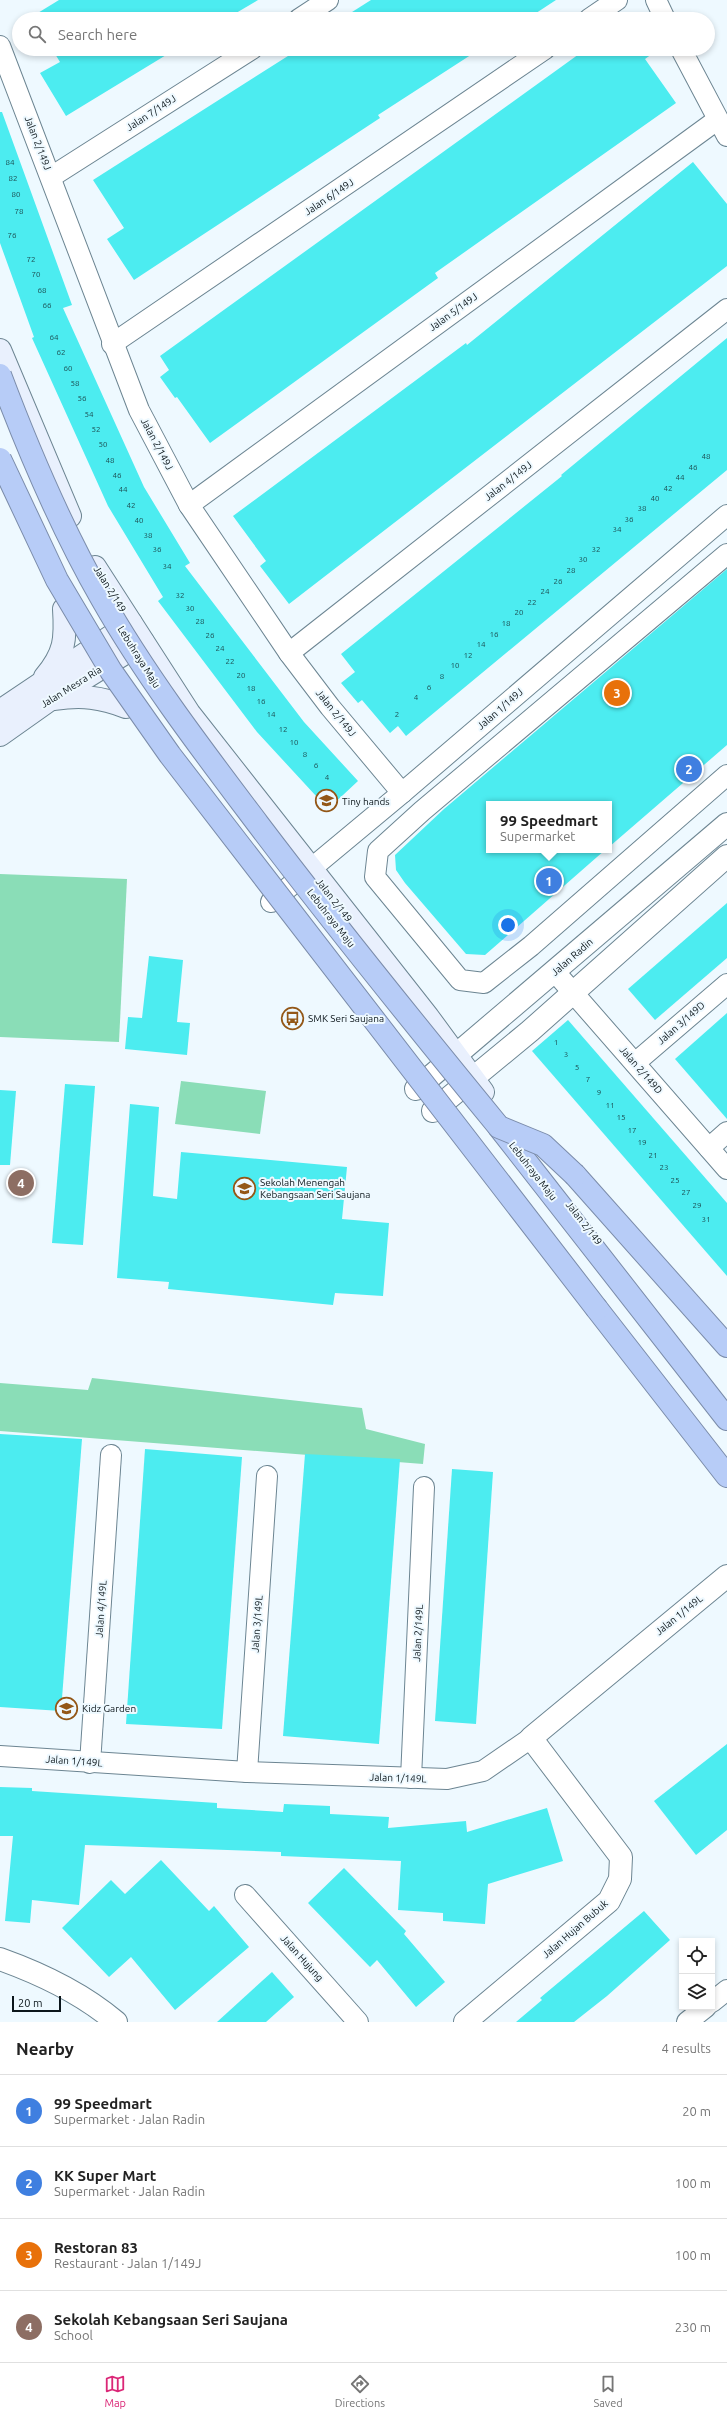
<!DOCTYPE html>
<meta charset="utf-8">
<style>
:root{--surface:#fff;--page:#f6f6f6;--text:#222;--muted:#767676;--line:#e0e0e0;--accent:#db2777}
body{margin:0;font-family:Ubuntu,sans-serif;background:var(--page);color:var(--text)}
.controls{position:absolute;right:12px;bottom:12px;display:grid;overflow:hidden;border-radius:0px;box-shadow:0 2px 6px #0003}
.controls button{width:36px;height:36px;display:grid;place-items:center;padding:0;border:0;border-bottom:1px solid var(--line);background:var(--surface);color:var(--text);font:20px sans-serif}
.scale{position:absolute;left:12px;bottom:10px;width:49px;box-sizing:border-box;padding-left:4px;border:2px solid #0c161b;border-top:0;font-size:11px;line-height:14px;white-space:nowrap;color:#0c161b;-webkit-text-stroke:3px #eef9ff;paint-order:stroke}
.you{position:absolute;left:508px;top:925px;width:14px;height:14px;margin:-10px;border:3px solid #fff;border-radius:50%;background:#1a73e8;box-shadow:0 0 0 6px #1a73e833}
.badge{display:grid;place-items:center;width:26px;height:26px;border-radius:50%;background:var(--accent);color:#fff;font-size:13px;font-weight:700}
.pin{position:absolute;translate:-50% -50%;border:2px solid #fff;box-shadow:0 1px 4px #0006}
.popup{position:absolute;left:486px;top:801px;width:126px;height:52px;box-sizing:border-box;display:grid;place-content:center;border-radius:0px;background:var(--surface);filter:drop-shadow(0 1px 3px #0005);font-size:13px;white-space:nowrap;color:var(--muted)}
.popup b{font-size:15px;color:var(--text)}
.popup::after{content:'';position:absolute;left:50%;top:100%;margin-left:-8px;border:8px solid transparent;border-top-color:var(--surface)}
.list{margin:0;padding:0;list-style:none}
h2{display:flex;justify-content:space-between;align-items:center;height:52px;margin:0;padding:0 16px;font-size:17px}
h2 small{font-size:13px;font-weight:400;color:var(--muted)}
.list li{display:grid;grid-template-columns:26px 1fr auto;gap:12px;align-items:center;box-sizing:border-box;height:72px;padding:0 16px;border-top:1px solid var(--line)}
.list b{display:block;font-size:15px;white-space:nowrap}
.list p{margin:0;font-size:13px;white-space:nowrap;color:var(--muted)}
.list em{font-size:13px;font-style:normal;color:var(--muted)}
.icon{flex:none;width:22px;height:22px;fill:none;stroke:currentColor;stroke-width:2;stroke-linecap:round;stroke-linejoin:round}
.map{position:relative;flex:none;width:727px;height:2022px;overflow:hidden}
.search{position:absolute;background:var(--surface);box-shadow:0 2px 6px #0003;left:12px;right:12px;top:12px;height:44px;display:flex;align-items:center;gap:10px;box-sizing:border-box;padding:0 14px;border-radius:22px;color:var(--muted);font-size:15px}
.sheet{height:340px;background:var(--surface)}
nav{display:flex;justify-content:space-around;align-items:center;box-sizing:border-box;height:56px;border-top:1px solid var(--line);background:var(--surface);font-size:11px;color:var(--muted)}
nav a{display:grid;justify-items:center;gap:2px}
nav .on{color:var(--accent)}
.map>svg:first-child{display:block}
</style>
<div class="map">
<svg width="727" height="2022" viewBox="0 0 727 2022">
<rect width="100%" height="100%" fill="#eef9ff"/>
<g fill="#8addb7">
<polygon points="0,874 127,879 119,1042 0,1037"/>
<polygon points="181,1081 266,1091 260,1134 175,1124"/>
<polygon points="92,1378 362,1408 366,1429 425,1444 423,1464 0,1431 0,1383 88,1390"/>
</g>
<g fill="#4cecf0">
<polygon points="59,0 258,0 226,19 28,19"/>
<polygon points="371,0 556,0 527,19 341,19"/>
<polygon points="52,49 176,49 66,116 40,73 60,62"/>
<polygon points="299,49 480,49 378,115 380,118 134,280 107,239 124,228 93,180"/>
<polygon points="586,49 659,49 645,59 676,103 435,273 438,278 210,443 177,397 175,398 160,377 169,370 160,356"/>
<polygon points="0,112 2,112 72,305 63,308 144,487 190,563 185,566 304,722 358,781 328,809 257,732 158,601 163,597 108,506 32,338 34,337 0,243"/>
<polygon points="693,162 727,204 727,266 289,604 260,566 266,561 233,516 466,343 467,345"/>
<polygon points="727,338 727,470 406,736 398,726 390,733 362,700 358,703 341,683 355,672 341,654 562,476 561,475"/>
<polygon points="727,569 727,745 609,847 609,804 489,804 489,850 605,850 485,955 466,954 405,883 396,870 395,855 444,809"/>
<polygon points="727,903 727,958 655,1020 628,989"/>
<polygon points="149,956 183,960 177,1022 190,1023 187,1055 125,1049 128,1017 142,1018"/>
<polygon points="727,1013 727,1119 675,1059"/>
<polygon points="568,1020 727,1203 727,1276 532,1051"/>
<polygon points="65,1084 95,1086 83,1245 52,1243"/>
<polygon points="0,1090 16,1091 10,1165 0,1165"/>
<polygon points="130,1104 159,1107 153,1196 177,1199 181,1152 347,1167 342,1219 389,1223 383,1296 335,1293 333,1305 168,1289 169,1282 117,1278"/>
<polygon points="0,1434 82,1439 61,1711 0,1707"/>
<polygon points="145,1449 242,1457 222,1729 126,1724"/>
<polygon points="305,1454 400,1459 379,1744 283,1736"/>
<polygon points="452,1469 493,1472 476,1724 435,1721"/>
<polygon points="727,1744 727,1830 696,1855 654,1801"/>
<polygon points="0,1787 32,1788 32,1791 217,1803 217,1808 283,1812 284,1804 330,1806 330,1814 389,1817 388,1828 466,1821 467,1832 547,1808 563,1861 488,1884 485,1924 443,1921 443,1913 398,1910 401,1861 281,1856 281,1852 85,1845 79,1905 32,1900 30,1923 5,1921 13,1836 0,1836"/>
<polygon points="161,1860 209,1911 214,1906 249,1947 175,2010 131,1957 109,1977 62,1928 111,1880 125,1894"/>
<polygon points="344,1868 406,1931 404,1934 445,1982 416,2007 377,1960 370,1967 308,1903"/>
<polygon points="644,1911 670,1940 607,1996 574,2022 516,2022 542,2000 540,1998"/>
<polygon points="272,1972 294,1997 266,2022 217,2022"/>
</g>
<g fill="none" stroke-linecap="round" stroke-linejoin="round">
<defs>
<g id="minor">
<polyline points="656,0 665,19"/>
<polyline points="299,19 328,0"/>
<polyline points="589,19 617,0"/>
<polyline points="0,46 139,410 189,505 289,653 330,707 402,793"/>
<polyline points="681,49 727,136"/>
<polyline points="51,177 252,49"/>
<polyline points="112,344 545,49"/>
<polyline points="189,505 717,120"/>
<polyline points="727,554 422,811 378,851 375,877 460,980 484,983 531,946 727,775"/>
<polyline points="289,653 727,309"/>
<polyline points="271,902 402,793 727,515"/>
<polyline points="555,972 727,1169"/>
<polyline points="635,1063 727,984"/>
<polyline points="709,1148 727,1132"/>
<polyline points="0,1756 247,1772 447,1779 483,1771 531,1738"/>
<polyline points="90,1763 111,1455"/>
<polyline points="247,1772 267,1476"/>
<polyline points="411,1778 424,1487"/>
<polyline points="245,1895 358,2022"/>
<polyline points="712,2002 727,1990"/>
<polyline points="687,2022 706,2007"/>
</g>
<g id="tertiary">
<polyline points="416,1089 727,824"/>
<polyline points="433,1111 530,1031 727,856"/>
<path d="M0 1959C42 1974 82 1993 116 2022"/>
<polyline points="465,2022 609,1901 620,1879 621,1857 531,1738 727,1576"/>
</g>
<g id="secondary">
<polyline points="0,350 70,516"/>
<polyline points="95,567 189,713 428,1017 483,1092"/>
<path d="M45 677C65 653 66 639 64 609"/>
<path d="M55 699C81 695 101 697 126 707"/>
<polyline points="0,711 131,623"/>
<polyline points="0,735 48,701 143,642"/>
</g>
<g id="motorway">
<polyline points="499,1127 727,1419"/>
<polyline points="575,1175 727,1346"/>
<polyline points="597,1309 727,1476"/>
</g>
</defs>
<use href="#minor" stroke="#6c8592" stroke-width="22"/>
<use href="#tertiary" stroke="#6c8592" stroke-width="24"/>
<use href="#secondary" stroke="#6c8592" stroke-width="24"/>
<use href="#motorway" stroke="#7b8caa" stroke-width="24"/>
<use href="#minor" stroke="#fff" stroke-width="20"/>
<use href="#tertiary" stroke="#fff" stroke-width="22"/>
<use href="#secondary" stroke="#e9f0fd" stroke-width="22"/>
<use href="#motorway" stroke="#b7ccf7" stroke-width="22"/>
<defs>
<g id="motorway-bridge">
<path d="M0 375C29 452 61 528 102 599 147 678 203 751 258 824 336 927 417 1027 499 1127L543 1145 575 1175"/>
<polyline points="0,459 57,580 111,671 170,755 597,1309"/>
</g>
</defs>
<use href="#motorway-bridge" stroke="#7b8caa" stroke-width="24" stroke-linecap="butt"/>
<use href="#motorway-bridge" stroke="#b7ccf7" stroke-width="22"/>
</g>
<defs>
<symbol id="school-ring" viewBox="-11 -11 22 22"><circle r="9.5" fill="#eef9ff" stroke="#935717" stroke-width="1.5"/><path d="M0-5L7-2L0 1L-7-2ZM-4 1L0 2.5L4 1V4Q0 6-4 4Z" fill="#935717"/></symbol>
<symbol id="bus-ring" viewBox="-11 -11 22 22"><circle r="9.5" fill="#eef9ff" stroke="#935717" stroke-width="1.5"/><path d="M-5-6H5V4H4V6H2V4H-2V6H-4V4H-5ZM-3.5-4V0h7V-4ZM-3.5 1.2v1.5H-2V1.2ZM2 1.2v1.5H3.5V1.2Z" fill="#935717"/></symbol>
</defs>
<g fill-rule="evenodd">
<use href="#school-ring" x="314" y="788" width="25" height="25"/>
<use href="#bus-ring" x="280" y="1006" width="25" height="25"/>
<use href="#school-ring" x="232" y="1176" width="25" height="25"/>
<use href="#school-ring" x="54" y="1696" width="25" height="25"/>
</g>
<g text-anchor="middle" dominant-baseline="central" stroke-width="4" stroke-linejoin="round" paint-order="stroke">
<g font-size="8" fill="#1c4c50">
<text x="10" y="162">84</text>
<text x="13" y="178">82</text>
<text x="16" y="194">80</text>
<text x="19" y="211">78</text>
<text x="12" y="235">76</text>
<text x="31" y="259">72</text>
<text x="36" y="274">70</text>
<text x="42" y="290">68</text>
<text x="47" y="305">66</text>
<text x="54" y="337">64</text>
<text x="61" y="352">62</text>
<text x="68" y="368">60</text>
<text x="75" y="383">58</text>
<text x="82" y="398">56</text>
<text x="89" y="414">54</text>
<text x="96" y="429">52</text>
<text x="103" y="444">50</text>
<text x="706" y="456">48</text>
<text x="110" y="460">48</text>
<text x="693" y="467">46</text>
<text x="117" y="475">46</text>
<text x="680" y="477">44</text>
<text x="668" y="488">42</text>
<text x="123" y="489">44</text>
<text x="655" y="498">40</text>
<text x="131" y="505">42</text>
<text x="642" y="508">38</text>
<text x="629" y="519">36</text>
<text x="139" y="520">40</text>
<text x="617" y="529">34</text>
<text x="148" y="535">38</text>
<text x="157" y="549">36</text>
<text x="596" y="549">32</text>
<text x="583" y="559">30</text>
<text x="167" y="566">34</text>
<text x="571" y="570">28</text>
<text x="558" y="581">26</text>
<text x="545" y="591">24</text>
<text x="180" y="595">32</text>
<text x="532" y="602">22</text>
<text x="190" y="608">30</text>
<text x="519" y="612">20</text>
<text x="200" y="621">28</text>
<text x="506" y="623">18</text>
<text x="494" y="634">16</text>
<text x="210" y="635">26</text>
<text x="481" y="644">14</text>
<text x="220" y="648">24</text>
<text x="468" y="655">12</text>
<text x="230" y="661">22</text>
<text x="455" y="665">10</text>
<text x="241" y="675">20</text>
<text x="442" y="676">8</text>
<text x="429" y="687">6</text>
<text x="251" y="688">18</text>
<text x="416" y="697">4</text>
<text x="261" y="701">16</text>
<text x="271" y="714">14</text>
<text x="397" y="714">2</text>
<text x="283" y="729">12</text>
<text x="294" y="742">10</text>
<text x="305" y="754">8</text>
<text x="316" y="765">6</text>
<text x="327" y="777">4</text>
<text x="556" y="1042">1</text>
<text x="566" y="1054">3</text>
<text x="577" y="1067">5</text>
<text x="588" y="1079">7</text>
<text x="599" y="1092">9</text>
<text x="610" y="1105">11</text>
<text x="621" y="1117">15</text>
<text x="632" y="1130">17</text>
<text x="642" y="1142">19</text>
<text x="653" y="1155">21</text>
<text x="664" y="1167">23</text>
<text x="675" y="1180">25</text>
<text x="686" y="1192">27</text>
<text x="697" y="1205">29</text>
<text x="706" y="1219">31</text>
</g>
<g font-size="10" fill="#0c161b" stroke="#eef9ff">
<text transform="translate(151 113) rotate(-33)">Jalan 7/149J</text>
<text transform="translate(38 143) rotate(69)">Jalan 2/149J</text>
<text transform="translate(329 197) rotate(-34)">Jalan 6/149J</text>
<text transform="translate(453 312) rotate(-36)">Jalan 5/149J</text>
<text transform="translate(157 444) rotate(62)">Jalan 2/149J</text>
<text transform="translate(508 481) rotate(-38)">Jalan 4/149J</text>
<text transform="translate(110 589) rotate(58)">Jalan 2/149</text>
<text transform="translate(139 657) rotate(58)">Lebuhraya Maju</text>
<text transform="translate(71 687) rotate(-32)">Jalan Mesra Ria</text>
<text transform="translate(500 709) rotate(-41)">Jalan 1/149J</text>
<text transform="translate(336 713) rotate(51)">Jalan 2/149J</text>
<text transform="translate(334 900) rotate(52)">Jalan 2/149</text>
<text transform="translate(331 918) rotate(52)">Lebuhraya Maju</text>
<text transform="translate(572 957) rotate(-41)">Jalan Radin</text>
<text transform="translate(681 1023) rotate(-41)">Jalan 3/149D</text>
<text transform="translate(641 1070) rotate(49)">Jalan 2/149D</text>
<text transform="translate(533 1171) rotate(52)">Lebuhraya Maju</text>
<text transform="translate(584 1223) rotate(52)">Jalan 2/149</text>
<text transform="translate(101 1609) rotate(-86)">Jalan 4/149L</text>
<text transform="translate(679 1615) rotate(-39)">Jalan 1/149L</text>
<text transform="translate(257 1624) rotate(-86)">Jalan 3/149L</text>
<text transform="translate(418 1633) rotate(-87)">Jalan 2/149L</text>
<text transform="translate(74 1761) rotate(4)">Jalan 1/149L</text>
<text transform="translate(398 1778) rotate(2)">Jalan 1/149L</text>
<text transform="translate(575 1929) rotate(-41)">Jalan Hujan Bubuk</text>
<text transform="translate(302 1958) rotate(48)">Jalan Hujung</text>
</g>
<g font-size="10" fill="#0c161b" stroke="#eef9ff" text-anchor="start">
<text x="342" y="801">Tiny hands</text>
<text x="308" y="1018">SMK Seri Saujana</text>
<text x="260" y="1182">Sekolah Menengah<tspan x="260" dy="12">Kebangsaan Seri Saujana</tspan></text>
<text x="82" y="1708">Kidz Garden</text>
</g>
</g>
</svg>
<div class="controls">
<button><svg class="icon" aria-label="locate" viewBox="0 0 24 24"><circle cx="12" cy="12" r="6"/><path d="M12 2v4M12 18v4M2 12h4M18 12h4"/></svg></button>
<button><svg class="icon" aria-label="layers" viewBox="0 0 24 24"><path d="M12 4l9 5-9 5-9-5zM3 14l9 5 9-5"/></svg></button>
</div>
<div class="scale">20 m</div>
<div class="you"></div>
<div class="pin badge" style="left:549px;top:881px;background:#3f7fe0">1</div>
<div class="popup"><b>99 Speedmart</b>Supermarket</div>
<div class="pin badge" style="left:689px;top:769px;background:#3f7fe0">2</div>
<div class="pin badge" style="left:617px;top:693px;background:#e8710a">3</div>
<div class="pin badge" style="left:21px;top:1183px;background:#8d6e63">4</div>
<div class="search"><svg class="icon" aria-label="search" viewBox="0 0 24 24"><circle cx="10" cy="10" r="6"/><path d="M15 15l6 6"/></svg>Search here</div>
</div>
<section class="sheet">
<h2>Nearby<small>4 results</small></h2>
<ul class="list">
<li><span class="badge" style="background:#3f7fe0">1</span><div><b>99 Speedmart</b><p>Supermarket · Jalan Radin</p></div><em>20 m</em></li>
<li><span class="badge" style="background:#3f7fe0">2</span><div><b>KK Super Mart</b><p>Supermarket · Jalan Radin</p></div><em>100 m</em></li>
<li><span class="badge" style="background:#e8710a">3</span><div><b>Restoran 83</b><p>Restaurant · Jalan 1/149J</p></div><em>100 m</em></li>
<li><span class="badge" style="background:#8d6e63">4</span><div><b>Sekolah Kebangsaan Seri Saujana</b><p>School</p></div><em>230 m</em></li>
</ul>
</section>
<nav>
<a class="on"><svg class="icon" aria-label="map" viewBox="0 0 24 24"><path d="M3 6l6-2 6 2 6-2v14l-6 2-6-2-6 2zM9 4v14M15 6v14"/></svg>Map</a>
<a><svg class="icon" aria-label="directions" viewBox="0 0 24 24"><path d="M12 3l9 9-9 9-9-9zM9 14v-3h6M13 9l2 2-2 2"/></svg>Directions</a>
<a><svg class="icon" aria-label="saved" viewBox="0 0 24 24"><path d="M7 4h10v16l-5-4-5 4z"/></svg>Saved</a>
</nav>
